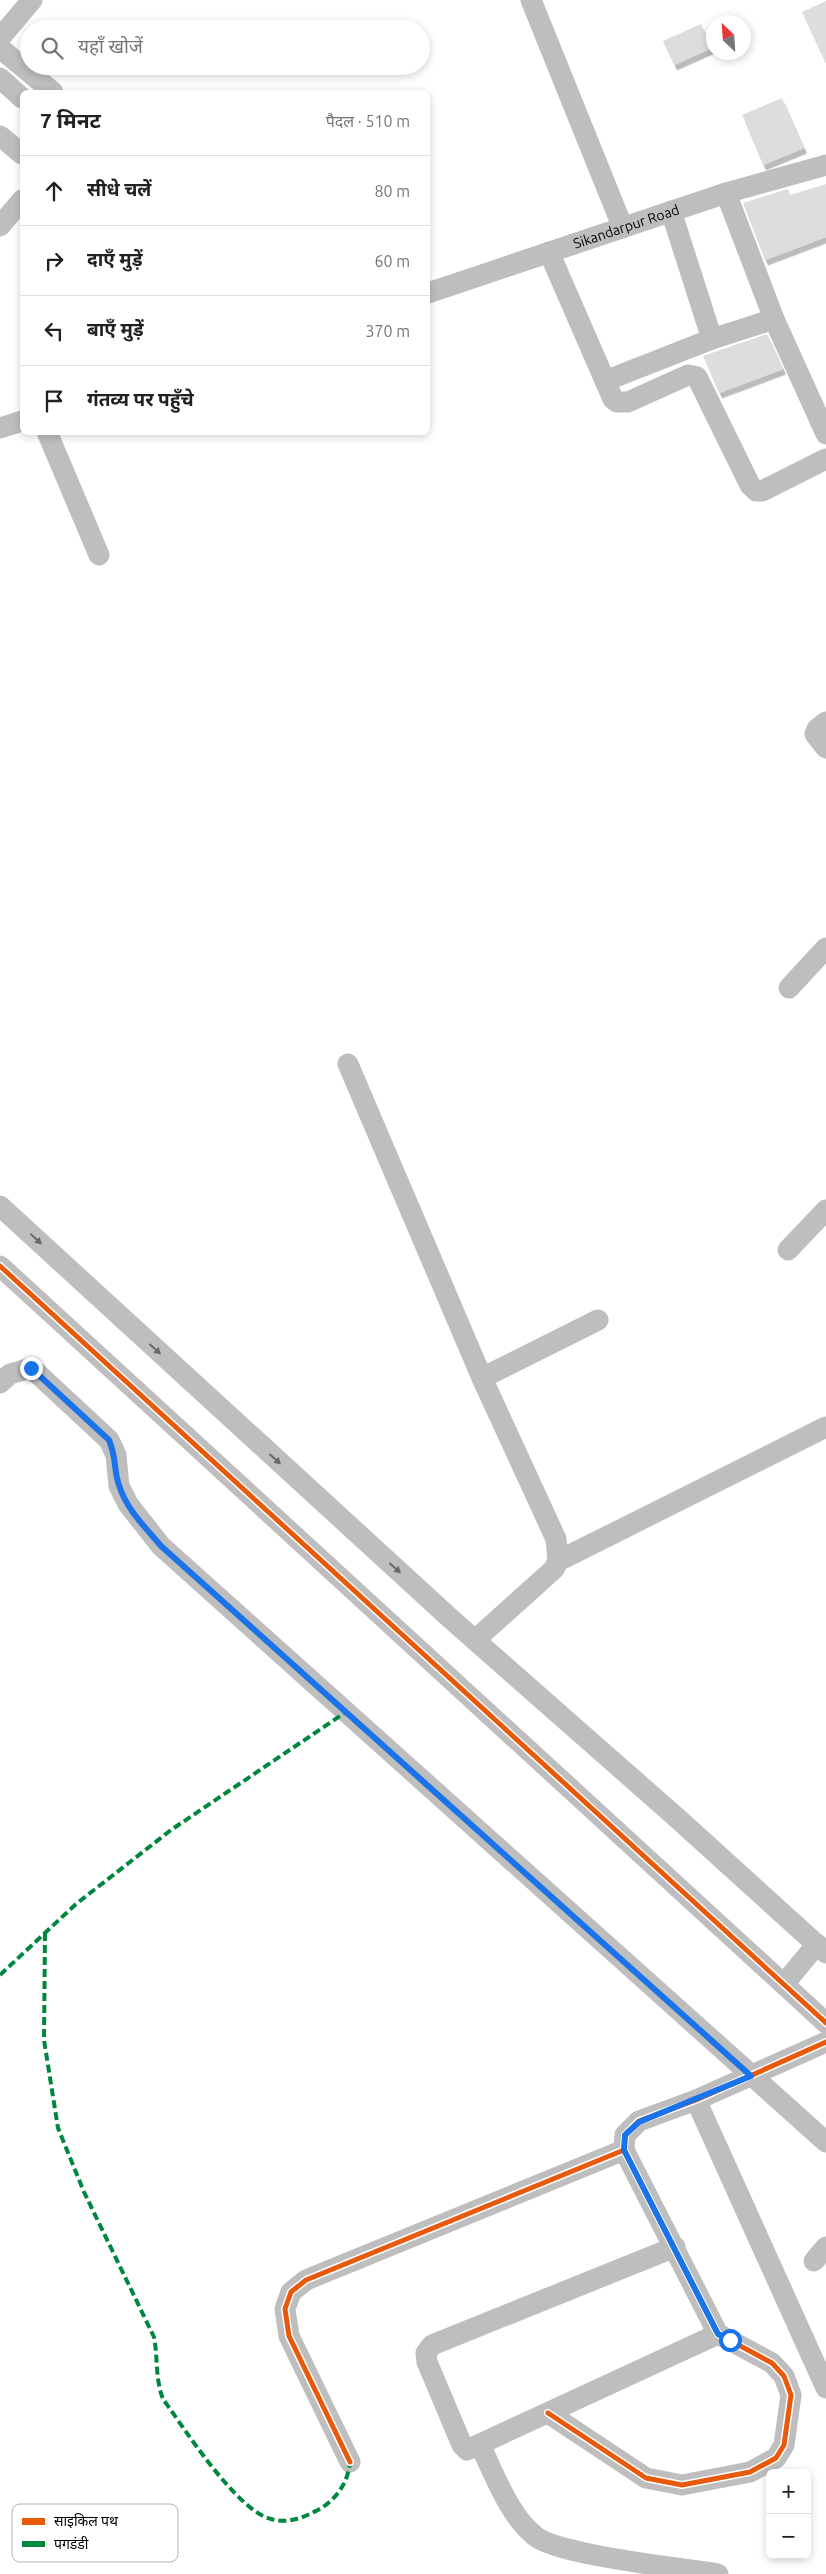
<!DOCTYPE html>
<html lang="hi">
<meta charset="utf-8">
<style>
:root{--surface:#fff;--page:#f6f6f6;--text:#202124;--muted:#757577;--line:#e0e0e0}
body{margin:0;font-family:Ubuntu,"Noto Sans Devanagari",sans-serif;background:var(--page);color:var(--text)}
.controls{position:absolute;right:15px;bottom:15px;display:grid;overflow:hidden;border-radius:8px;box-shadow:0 2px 8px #0003}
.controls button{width:45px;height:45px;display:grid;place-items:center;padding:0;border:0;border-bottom:1px solid var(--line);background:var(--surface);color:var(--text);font:25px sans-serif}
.compass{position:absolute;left:706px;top:15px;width:45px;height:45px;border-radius:50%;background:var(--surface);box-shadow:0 2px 8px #0003;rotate:335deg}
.stop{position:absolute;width:15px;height:15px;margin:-11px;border:4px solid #1a73e8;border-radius:50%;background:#fff}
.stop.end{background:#1a73e8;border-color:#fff;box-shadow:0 1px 5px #0008}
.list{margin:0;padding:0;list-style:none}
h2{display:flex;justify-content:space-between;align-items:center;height:65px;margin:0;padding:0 20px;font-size:21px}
h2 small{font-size:16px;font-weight:400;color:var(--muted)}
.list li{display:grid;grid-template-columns:32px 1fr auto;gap:15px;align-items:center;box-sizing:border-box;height:70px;padding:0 20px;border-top:1px solid var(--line)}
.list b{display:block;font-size:19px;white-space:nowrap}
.list em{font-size:16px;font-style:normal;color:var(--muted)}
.icon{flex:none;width:28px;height:28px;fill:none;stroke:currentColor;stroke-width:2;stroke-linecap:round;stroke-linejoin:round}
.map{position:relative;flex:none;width:826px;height:2574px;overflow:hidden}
.search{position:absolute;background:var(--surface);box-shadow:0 2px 8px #0003;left:20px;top:20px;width:410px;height:55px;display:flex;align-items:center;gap:12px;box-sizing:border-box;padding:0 18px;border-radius:28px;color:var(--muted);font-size:19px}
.panel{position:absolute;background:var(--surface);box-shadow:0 2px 8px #0003;left:20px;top:90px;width:410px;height:345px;border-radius:8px}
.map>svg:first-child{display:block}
</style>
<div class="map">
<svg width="826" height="2574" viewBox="0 0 826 2574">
<defs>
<filter id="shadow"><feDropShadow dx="3" dy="5.5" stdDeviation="0" flood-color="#0004"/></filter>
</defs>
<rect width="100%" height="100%" fill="#fff"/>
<g fill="#ddd" filter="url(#shadow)">
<polygon points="826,1 826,64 802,12"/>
<polygon points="701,24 712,48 674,65 663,41"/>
<polygon points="782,98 804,148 763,165 742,115"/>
<polygon points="826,184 826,237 765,260 743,203 788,189 790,195"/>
<polygon points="767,334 783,369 719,393 703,356"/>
</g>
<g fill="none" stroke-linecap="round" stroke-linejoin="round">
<g stroke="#bebebe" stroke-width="21">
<polyline points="531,0 623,228"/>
<polyline points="0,38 32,0"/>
<polyline points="0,48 53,92"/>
<polyline points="0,78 22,98"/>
<polyline points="0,136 22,154"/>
<polyline points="726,193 774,319 826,434"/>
<polyline points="671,211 712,339"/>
<polyline points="0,226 22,200"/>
<polyline points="549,252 613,399 617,402 628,402 688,375 697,377 750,485 756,491 762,491 826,459"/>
<path id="s1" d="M428 293 726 193 826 165"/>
<polyline points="605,381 712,339 774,319"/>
<polyline points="0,428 22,421"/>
<polyline points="47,432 99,555"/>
<polyline points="826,722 817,729 815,734 826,748"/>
<polyline points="789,988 826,948"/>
<polyline points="348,1064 482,1378 556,1539 558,1561 554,1569 475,1640"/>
<polyline points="0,1206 451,1619 676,1817 826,1953"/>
<polyline points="788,1250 826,1210"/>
<polyline points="0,1266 826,2023"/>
<polyline points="482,1378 598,1320"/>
<polyline points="0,1383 10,1374 31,1368 39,1375 109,1440 116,1455 119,1486 128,1504 161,1546 826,2142"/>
<polyline points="558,1561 826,1427"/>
<polyline points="784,1984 817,1944"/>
<polyline points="696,2100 826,2388"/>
<polyline points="675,2247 432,2345 426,2353 427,2362 462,2445 467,2450 718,2334"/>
<polyline points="814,2261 826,2247"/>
<polyline points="548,2413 646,2478 682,2485 750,2472 776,2458 784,2445 791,2395 784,2376 772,2363 718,2334 624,2150 625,2135 639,2121 696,2100 826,2042"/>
<path d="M480 2445C495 2475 508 2514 535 2536 558 2555 682 2568 718 2574"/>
<polyline points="350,2462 289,2336 285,2309 291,2292 306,2280 624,2150"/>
</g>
<g stroke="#00873e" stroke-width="4" stroke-dasharray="8 4" stroke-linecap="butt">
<path d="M45 1933 44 2040 58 2128 84 2192 154 2337C158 2357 155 2379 163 2399 184 2428 237 2511 271 2519 288 2524 302 2518 318 2510 336 2500 348 2483 350 2462"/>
<polyline points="0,1975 76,1904 171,1830 346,1712"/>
</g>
<defs>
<g id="cycleway">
<polyline points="0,1266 826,2023"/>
<polyline points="548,2413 646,2478 682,2485 750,2472 776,2458 784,2445 791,2395 784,2376 772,2363 718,2334 624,2150 625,2135 639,2121 696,2100 826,2042"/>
<polyline points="350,2462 289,2336 285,2309 291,2292 306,2280 624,2150"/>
</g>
</defs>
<use href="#cycleway" stroke="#fff" stroke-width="8"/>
<use href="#cycleway" stroke="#e8590c" stroke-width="5"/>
</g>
<defs><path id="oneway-solid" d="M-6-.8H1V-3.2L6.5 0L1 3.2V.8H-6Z" transform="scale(1.25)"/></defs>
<g fill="#686868">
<use href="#oneway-solid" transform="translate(36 1239) rotate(43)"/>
<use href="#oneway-solid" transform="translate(155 1349) rotate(42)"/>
<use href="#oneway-solid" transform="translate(275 1459) rotate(42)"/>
<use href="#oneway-solid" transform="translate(395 1568) rotate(42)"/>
</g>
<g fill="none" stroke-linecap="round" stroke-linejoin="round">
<path stroke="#1a73e8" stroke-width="6" d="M31 1368 109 1440C117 1459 113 1468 119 1485 126 1509 146 1528 161 1546L751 2076 639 2122 625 2135 624 2150 718 2334 730 2340"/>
</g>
<g text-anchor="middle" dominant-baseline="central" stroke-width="4" stroke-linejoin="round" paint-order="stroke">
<g font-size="14" fill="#000" stroke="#fff">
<text stroke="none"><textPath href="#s1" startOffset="209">Sikandarpur Road</textPath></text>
</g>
</g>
<rect x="12" y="2504" width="166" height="58" rx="8" fill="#fff" stroke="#b2b2b2" stroke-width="1"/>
<rect x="22" y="2518" width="23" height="7" fill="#e8590c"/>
<rect x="22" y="2541" width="23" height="6" fill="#00873e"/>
<g font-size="14" fill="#000">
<text x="54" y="2526">साइकिल पथ</text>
<text x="54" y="2549">पगडंडी</text>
</g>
</svg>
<div class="controls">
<button>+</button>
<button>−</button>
</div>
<svg class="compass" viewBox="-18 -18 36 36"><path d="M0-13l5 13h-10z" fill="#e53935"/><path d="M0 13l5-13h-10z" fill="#757577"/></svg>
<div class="stop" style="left:730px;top:2340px"></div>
<div class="stop end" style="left:31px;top:1368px"></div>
<div class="search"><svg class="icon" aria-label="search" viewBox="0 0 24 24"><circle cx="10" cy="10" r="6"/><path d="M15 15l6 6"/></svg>यहाँ खोजें</div>
<section class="panel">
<h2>7 मिनट<small>पैदल · 510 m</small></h2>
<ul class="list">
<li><svg class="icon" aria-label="ahead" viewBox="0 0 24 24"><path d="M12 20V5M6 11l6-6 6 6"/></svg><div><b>सीधे चलें</b></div><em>80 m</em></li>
<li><svg class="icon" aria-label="right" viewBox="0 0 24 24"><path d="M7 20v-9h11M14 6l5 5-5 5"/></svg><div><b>दाएँ मुड़ें</b></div><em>60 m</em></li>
<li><svg class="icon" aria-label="left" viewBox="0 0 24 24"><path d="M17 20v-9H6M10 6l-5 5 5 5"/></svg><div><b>बाएँ मुड़ें</b></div><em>370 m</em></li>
<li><svg class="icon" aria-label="arrive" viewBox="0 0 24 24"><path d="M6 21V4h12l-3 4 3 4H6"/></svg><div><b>गंतव्य पर पहुँचे</b></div></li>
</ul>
</section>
</div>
